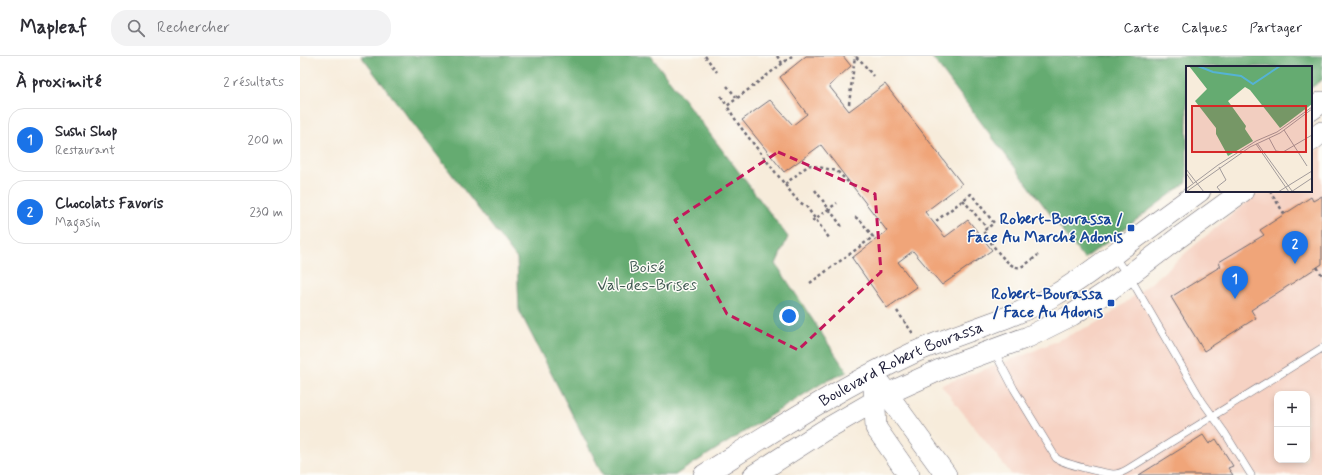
<!DOCTYPE html>
<html lang="fr">
<meta charset="utf-8">
<style>
:root{--surface:#fff;--page:#f2f2f3;--text:#2b2b33;--muted:#7c7c81;--line:#e1e1e2;--accent:#1a73e8}
body{margin:0;font-family:Mynerve,sans-serif;background:var(--page);color:var(--text)}
.controls{position:absolute;right:12px;bottom:12px;display:grid;overflow:hidden;border-radius:8px;box-shadow:0 2px 6px #0003}
.controls button{width:36px;height:36px;display:grid;place-items:center;padding:0;border:0;border-bottom:1px solid var(--line);background:var(--surface);color:var(--text);font:20px sans-serif}
.you{position:absolute;left:489px;top:260px;width:14px;height:14px;margin:-10px;border:3px solid #fff;border-radius:50%;background:#1a73e8;box-shadow:0 0 0 6px #1a73e833}
.badge{display:grid;place-items:center;width:26px;height:26px;border-radius:50%;background:var(--accent);color:#fff;font-size:13px;font-weight:700}
.pin{position:absolute;translate:-50% -33px;filter:drop-shadow(0 1px 2px #0008)}
.pin::after{content:'';position:absolute;top:21px;width:14px;height:12px;background:inherit;clip-path:polygon(0 0,100% 0,50% 100%)}
.list{margin:0;padding:0;list-style:none}
h2{display:flex;justify-content:space-between;align-items:center;height:52px;margin:0;padding:0 16px;font-size:17px}
h2 small{font-size:13px;font-weight:400;color:var(--muted)}
.list li{display:grid;grid-template-columns:26px 1fr auto;gap:12px;align-items:center;box-sizing:border-box;height:64px;margin:0 8px 8px;padding:0 8px;border:1px solid var(--line);border-radius:16px}
.list b{display:block;font-size:15px;white-space:nowrap}
.list p{margin:0;font-size:13px;white-space:nowrap;color:var(--muted)}
.list em{font-size:13px;font-style:normal;color:var(--muted)}
.icon{flex:none;width:22px;height:22px;fill:none;stroke:currentColor;stroke-width:2;stroke-linecap:round;stroke-linejoin:round}
.map{position:relative;flex:none;width:1022px;height:419px;overflow:hidden}
header{display:flex;align-items:center;gap:24px;box-sizing:border-box;height:56px;padding:0 20px;background:var(--surface);border-bottom:1px solid var(--line)}
header strong{font-size:19px}
nav{display:flex;gap:22px;margin-inline-start:auto;font-size:14px}
.search{width:280px;height:36px;background:var(--page);display:flex;align-items:center;gap:10px;box-sizing:border-box;padding:0 14px;border-radius:16px;color:var(--muted);font-size:15px}
main{display:flex}
aside{flex:1;background:var(--surface)}
.map>svg:first-child{display:block}
</style>
<header>
<strong>Mapleaf</strong>
<div class="search"><svg class="icon" aria-label="search" viewBox="0 0 24 24"><circle cx="10" cy="10" r="6"/><path d="M15 15l6 6"/></svg>Rechercher</div>
<nav><a>Carte</a><a>Calques</a><a>Partager</a></nav>
</header>
<main>
<aside>
<h2>À proximité<small>2 résultats</small></h2>
<ul class="list">
<li><span class="badge">1</span><div><b>Sushi Shop</b><p>Restaurant</p></div><em>200 m</em></li>
<li><span class="badge">2</span><div><b>Chocolats Favoris</b><p>Magasin</p></div><em>230 m</em></li>
</ul>
</aside>
<div class="map">
<svg width="1022" height="419" viewBox="0 0 1022 419">
<rect width="100%" height="100%" fill="#fdfcf7"/>
<filter id="ink" filterUnits="userSpaceOnUse"><feTurbulence type="fractalNoise" baseFrequency=".025" numOctaves="2"/><feDisplacementMap in="SourceGraphic" scale="8" xChannelSelector="R" yChannelSelector="G"/><feConvolveMatrix kernelMatrix="1 2 1 2 8 2 1 2 1" color-interpolation-filters="sRGB"/></filter>
<filter id="wash" filterUnits="userSpaceOnUse"><feTurbulence type="fractalNoise" baseFrequency=".012" numOctaves="4" result="noise"/><feDisplacementMap in="SourceGraphic" scale="16" xChannelSelector="R" yChannelSelector="G"/><feGaussianBlur stdDeviation="0.9" result="paint"/><feColorMatrix in="noise" values="0 0 0 0 0 0 0 0 0 0 0 0 0 0 0 0 0 1.4 0 .05"/><feComposite in="paint" operator="in"/></filter>
<g filter="url(#wash)">
<rect width="100%" height="100%" fill="#f7ecdb"/>
<path fill="#f6d2c3" fill-rule="evenodd" d="M1022 91V419H712L641 329 727 298 803 264 856 223 888 195 960 135H1011V98ZM977 338H1007V404H977Z"/>
<g fill="#65ab71" stroke="#446656">
<polygon points="61,0 351,0 488,181 476,208 547,316 524,326 375,419 303,419 219,254 217,203"/>
<polygon points="631,0 1022,0 1022,24 1011,32 1011,11 887,11 887,126 784,203"/>
</g>
<g id="blocks">
<g fill="#f0a579">
<polygon points="506,0 543,0 551,10 529,30 549,55 585,28 662,128 625,156 645,181 668,164 692,194 642,229 613,195 598,206 617,231 587,252 552,202 587,175 521,89 484,116 442,64 470,44 493,69 507,58 480,21"/>
<polygon points="1022,140 1022,208 951,254 956,262 904,295 871,241 921,210 919,206 964,179 960,174 1011,141 1013,145"/>
<polygon points="903,379 909,388 916,383 933,410 928,412 933,419 839,419"/>
</g>
</g>
</g>
<g filter="url(#ink)">
<use href="#blocks" fill-opacity="0" stroke="#6d6973" stroke-width="1"/>
<g fill="none" stroke-linecap="round" stroke-linejoin="round">
<defs>
<g id="lane">
<polyline points="814,200 835,230 902,345 925,377 951,419"/>
<path d="M694 295 714 333 756 402C764 408 803 417 813 418 819 418 823 416 828 413L1022 292"/>
</g>
<g id="secondary">
<polyline points="1011,54 1022,46"/>
<polyline points="1011,85 1022,76"/>
<polyline points="580,328 646,419"/>
<polyline points="574,332 576,372 609,419"/>
<path id="s1" d="M404 419C472 376 540 331 613 297 659 276 711 264 755 239 779 225 801 208 822 192 848 173 874 154 900 135"/>
<polyline points="454,419 523,375 587,338 644,312 728,281 772,259 811,233 878,182 943,135"/>
</g>
</defs>
<use href="#lane" stroke="#6d6973" stroke-width="8"/>
<use href="#secondary" stroke="#6d6973" stroke-width="22"/>
<g stroke="#6d6973" stroke-width="2.5" stroke-dasharray="3 3" stroke-linecap="butt">
<polyline points="405,0 417,16"/>
<polyline points="477,0 482,7"/>
<polyline points="492,0 427,50 439,69 493,139 499,146 506,150 529,182"/>
<polyline points="556,1 562,6 573,20"/>
<polyline points="427,30 437,42"/>
<polyline points="421,40 427,50"/>
<polyline points="549,48 555,0"/>
<polyline points="485,128 509,109 537,115 550,128"/>
<polyline points="515,134 543,172"/>
<polyline points="970,135 985,159"/>
<polyline points="663,144 687,172"/>
<polyline points="512,165 537,147"/>
<path d="M636 165 671 138 694 167 683 175C689 184 708 214 720 211 726 209 733 203 738 199"/>
<polyline points="1017,211 1022,219"/>
<polyline points="510,227 573,181 561,165 555,161"/>
<polyline points="597,255 614,279"/>
</g>
<use href="#lane" stroke="#fff" stroke-width="7"/>
<use href="#secondary" stroke="#fff" stroke-width="21"/>
</g>
</g>
<path fill="none" stroke="#c2185b" stroke-width="3" stroke-dasharray="8 5" stroke-linejoin="round" d="M478 96 575 138 581 216 498 294 427 258 375 164Z"/>
<g fill="#1a4fb4" stroke="#fdfcf7" stroke-width="1.5">
<rect x="827" y="168" width="8" height="8" rx="2"/>
<rect x="807" y="243" width="8" height="8" rx="2"/>
</g>
<g text-anchor="middle" dominant-baseline="central" stroke-width="3" stroke-linejoin="round" paint-order="stroke">
<g font-size="16" font-weight="bold" fill="#164399" stroke="#fdfcf7" text-anchor="end">
<text x="823" y="163">Robert-Bourassa /<tspan x="823" dy="18">Face Au Marché Adonis</tspan></text>
<text x="803" y="238">Robert-Bourassa<tspan x="803" dy="18">/ Face Au Adonis</tspan></text>
</g>
<g font-size="16" fill="#425b54" stroke="#fdfcf7">
<text x="347" y="211">Boisé<tspan x="347" dy="18">Val-des-Brises</tspan></text>
</g>
<g font-size="16" fill="#22223b" stroke="#fdfcf7">
<text stroke="none"><textPath href="#s1" startOffset="227">Boulevard Robert Bourassa</textPath></text>
</g>
</g>
<g transform="translate(886 10)">
<rect width="126" height="126" fill="#f7ecdb"/>
<path d="M3 0H126V38L94 62 64 24 59 21 42 35 60 60 59 63 67 75 42 90 30 68V62L9 35 21 23Z" fill="#65ab71"/>
<path fill="none" stroke="#55b3d4" stroke-width="2" d="M12 0 27 6 55 10 67 18 94 0"/>
<path fill="none" stroke="#a29b9b" stroke-width="1" d="M98 64 121 100M83 72 90 85 97 86 126 69M71 77 106 125M70 78 103 126M33 101 40 114 31 121 35 126M0 103 10 116M0 107 7 117M10 116 18 126M0 123 32 99 70 75 91 66 126 41M0 126 64 81 94 67 126 43M92 126 126 105M105 126 126 112"/>
<path fill="#d62828" fill-opacity="0.15" stroke="#d62828" stroke-width="2" d="M6 40H120V86H6Z"/>
<rect width="126" height="126" fill="none" stroke="#22223b" stroke-width="2"/>
</g>
</svg>
<div class="controls">
<button>+</button>
<button>−</button>
</div>
<div class="you"></div>
<div class="pin badge" style="left:935px;top:243px">1</div>
<div class="pin badge" style="left:995px;top:208px">2</div>
</div>
</main>
